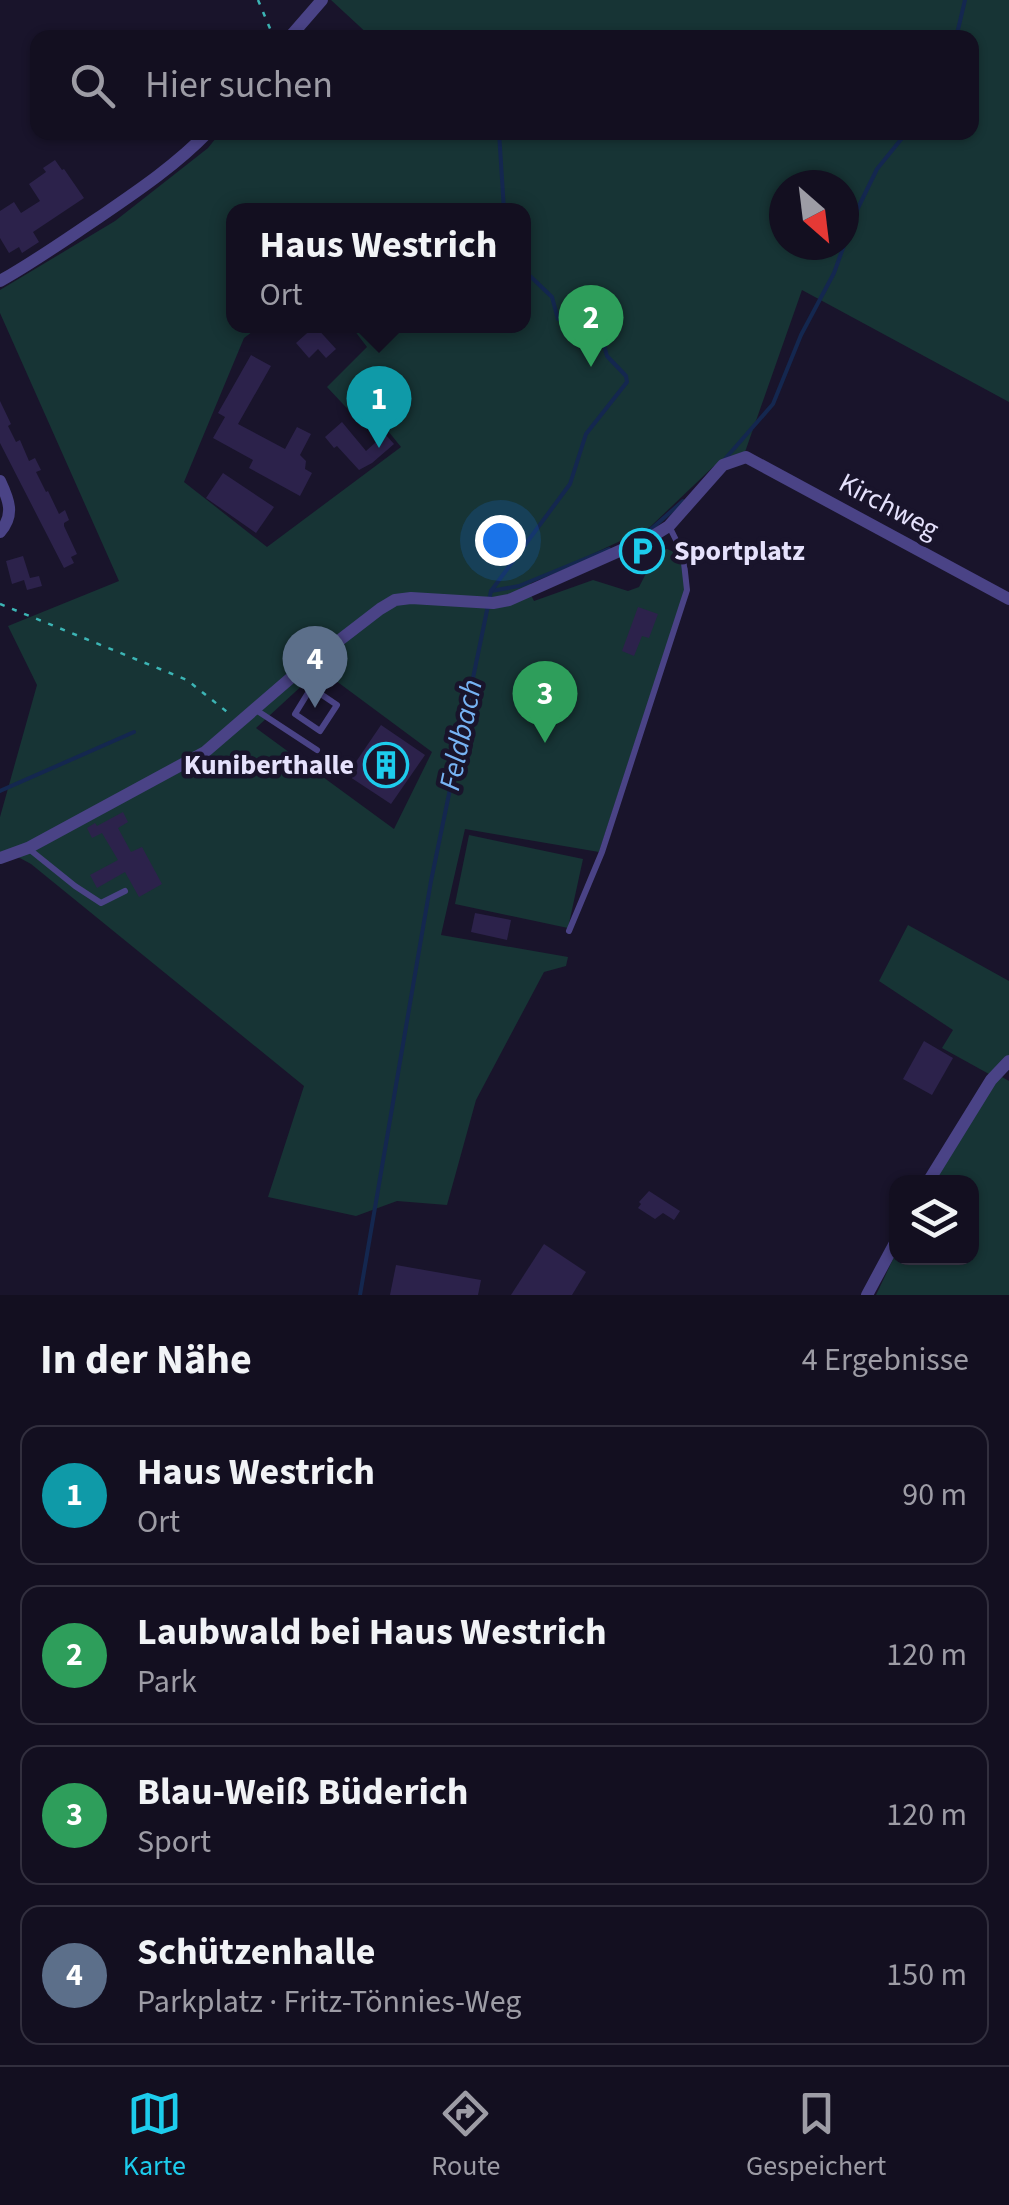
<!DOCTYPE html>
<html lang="de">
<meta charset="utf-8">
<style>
:root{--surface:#130f20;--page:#201d2d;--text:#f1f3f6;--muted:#9d9ca5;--line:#322f3e;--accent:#1dccec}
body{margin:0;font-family:"Source Sans 3",sans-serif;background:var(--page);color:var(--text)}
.controls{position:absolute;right:30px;bottom:30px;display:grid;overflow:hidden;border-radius:20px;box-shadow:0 2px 8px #0004}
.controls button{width:90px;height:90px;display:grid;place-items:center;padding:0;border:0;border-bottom:2px solid var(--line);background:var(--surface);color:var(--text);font:50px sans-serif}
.compass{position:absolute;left:769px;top:170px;width:90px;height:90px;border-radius:50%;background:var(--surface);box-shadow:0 2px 8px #0004;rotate:152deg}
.you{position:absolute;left:500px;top:540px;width:35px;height:35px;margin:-25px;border:8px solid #fff;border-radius:50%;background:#1a73e8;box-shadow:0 0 0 15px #1a73e833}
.badge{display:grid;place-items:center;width:65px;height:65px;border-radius:50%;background:var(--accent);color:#fff;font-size:32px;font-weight:700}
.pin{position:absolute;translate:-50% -82px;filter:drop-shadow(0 2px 5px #0008)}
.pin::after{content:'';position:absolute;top:52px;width:35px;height:30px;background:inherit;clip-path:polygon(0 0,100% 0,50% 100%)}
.popup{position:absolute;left:226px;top:203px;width:305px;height:130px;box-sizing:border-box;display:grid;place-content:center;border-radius:20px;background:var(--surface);filter:drop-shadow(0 2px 8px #0005);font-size:32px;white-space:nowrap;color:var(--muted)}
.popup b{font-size:38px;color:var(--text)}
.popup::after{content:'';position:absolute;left:50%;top:100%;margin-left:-20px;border:20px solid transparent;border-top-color:var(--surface)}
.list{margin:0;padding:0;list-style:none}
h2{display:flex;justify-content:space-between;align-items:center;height:130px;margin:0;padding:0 40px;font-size:42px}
h2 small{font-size:32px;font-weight:400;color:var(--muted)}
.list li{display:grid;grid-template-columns:65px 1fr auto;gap:30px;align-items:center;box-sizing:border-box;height:140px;margin:0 20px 20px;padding:0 20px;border:2px solid var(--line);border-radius:20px}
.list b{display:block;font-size:38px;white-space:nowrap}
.list p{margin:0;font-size:32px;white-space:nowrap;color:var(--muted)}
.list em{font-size:32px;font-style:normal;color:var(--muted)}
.icon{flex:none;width:55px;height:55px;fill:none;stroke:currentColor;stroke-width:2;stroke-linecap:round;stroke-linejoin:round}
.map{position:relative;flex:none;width:1009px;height:1295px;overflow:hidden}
.search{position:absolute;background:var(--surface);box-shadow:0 2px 8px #0004;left:30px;right:30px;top:30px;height:110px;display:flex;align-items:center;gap:25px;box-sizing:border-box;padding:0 35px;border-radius:20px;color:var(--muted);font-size:38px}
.sheet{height:770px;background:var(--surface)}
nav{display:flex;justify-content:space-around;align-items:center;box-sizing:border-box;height:140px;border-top:2px solid var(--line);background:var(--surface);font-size:28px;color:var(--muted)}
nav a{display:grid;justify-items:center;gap:5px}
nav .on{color:var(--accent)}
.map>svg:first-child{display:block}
</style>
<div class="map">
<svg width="1009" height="1295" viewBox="0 0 1009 1295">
<rect width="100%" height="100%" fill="#19142b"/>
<g fill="#173435" fill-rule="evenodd">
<path d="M331 0H1009V402L802 290 745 452 714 466 650 527 531 583 528 589 534 601 593 580 628 591 639 587 657 552 667 549 682 555 685 589 599 852 465 829 441 935 568 957 566 966 544 972 476 1100 447 1205 397 1201 356 1216 268 1197 304 1086 31 864 7 851 0 853V817L37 685 8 626 119 581 0 313V290L115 221 208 148 220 133 972 132V38L371 37ZM784 185H844V245H784ZM234 210H524V326H351L367 347 327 387 358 420 380 421 401 447 267 547 184 482 244 338 260 326H234ZM320 669 432 752 394 829 256 728Z"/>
<polygon points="469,835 583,859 568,928 455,904"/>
<polygon points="908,925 1009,981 1009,1056 989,1074 942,1048 953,1030 879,981"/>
<polygon points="1002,1077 1009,1081 1009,1295 876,1295 896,1253 896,1258 972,1258 972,1182 931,1182 993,1084"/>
</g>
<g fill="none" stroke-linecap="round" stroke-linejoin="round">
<g stroke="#14274f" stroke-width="4">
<polyline points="956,38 965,0"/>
<polyline points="499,132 504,210"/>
<polyline points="725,459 773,404 801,335 834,273 856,212 877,169 907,132"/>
<polyline points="649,531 683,501"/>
<polyline points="491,591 519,586 609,549"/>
<polyline points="0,791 134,732"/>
<polyline points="360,1295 431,881 491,591 570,484 586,434 627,382 626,376 607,356 600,331 589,313 570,321 558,319 552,297 530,276 524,276"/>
</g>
</g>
<g fill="#2c224b">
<polygon points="55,160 62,170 64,169 84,198 33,232 39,242 22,253 19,247 9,253 0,238 0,211 14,202 21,213 40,201 29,184 46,172 43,168"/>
<polygon points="315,326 336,349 326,358 318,349 309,358 296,343"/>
<polygon points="251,355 271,366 238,424 285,449 297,427 311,434 300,455 306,461 305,469 312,473 300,496 249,468 253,460 213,438 225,417 218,413"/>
<polygon points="0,401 11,424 8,426 16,442 20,440 29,461 35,458 41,470 36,472 46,492 48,491 59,514 65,510 69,520 64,523 64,526 77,554 71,557 74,563 64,568 0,443"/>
<polygon points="342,422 366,451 385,434 394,444 372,463 359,470 337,446 334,448 325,437"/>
<polygon points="223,473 274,507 256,533 206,498"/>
<polygon points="23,556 30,578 39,576 42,586 27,590 24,580 12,584 6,561"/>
<polygon points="638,607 658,614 649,638 642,636 634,656 622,651"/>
<polygon points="381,725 425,755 391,804 347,775"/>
<polygon points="123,812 128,822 118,828 131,852 142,847 162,884 139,897 125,872 97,888 90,875 118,860 102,833 92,838 87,828 95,823 97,826"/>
<polygon points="475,913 511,920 507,940 471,932"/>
<polygon points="924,1041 953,1058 932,1095 903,1079"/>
<polygon points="649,1191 680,1211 674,1220 663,1213 655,1219 638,1208 641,1204 639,1202"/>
<polygon points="544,1244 586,1272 572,1295 511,1295"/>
<polygon points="396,1265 481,1280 478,1295 390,1295"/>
</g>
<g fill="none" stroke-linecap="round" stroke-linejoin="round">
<g stroke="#3cb5b5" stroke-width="2.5" stroke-dasharray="5 8" stroke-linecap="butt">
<polyline points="258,0 274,38"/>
<polyline points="0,604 187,680 231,715"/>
</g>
<g stroke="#4a4386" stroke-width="6">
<polyline points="294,676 337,705 320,731 295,714 311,688"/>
<polyline points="256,710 317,750"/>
<polyline points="29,849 75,886 101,903 125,891"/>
<polyline points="569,931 602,852 687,590 683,554 669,526"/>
</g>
<g stroke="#4a4386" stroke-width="12">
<polyline points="289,38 322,0"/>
<path d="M0 281C34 262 65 240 98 218 136 192 175 166 208 132"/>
<path d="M0 481C9 500 15 515 0 532"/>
<polyline points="0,858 28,848 205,752 293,676 380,609 395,600 411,598 493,603 509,600 653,536 669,526 723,465 746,457 1009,599"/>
<polyline points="928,1182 991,1080 1009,1061"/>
<polyline points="867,1295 896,1241"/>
</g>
</g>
<defs>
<symbol id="parking-ring" viewBox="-11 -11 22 22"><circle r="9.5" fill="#19142b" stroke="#1dccec" stroke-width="1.5"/><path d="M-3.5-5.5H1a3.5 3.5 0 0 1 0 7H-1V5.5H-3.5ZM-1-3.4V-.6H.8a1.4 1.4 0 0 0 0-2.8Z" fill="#1dccec"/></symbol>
<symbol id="building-ring" viewBox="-11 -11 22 22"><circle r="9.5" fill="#19142b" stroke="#1dccec" stroke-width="1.5"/><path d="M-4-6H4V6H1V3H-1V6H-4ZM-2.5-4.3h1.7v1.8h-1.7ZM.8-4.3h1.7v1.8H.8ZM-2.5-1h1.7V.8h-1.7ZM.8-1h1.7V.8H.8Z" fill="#1dccec"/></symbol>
</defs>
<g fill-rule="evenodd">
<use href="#parking-ring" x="617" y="526" width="50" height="50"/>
<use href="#building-ring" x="361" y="740" width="50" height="50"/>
</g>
<g text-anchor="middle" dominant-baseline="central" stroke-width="9" stroke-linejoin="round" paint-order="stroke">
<g font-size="28" fill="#e5e1fc" stroke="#19142b">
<text transform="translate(889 506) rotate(28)">Kirchweg</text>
</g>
<g font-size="28" font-weight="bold" fill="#e5e1fc" stroke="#19142b" text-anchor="start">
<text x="674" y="551">Sportplatz</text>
<text x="354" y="765" text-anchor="end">Kuniberthalle</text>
</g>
<g font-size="30" font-style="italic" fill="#77b3f4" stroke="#19142b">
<text transform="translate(461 735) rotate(-78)">Feldbach</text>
</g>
</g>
</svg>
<div class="controls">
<button><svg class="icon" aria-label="layers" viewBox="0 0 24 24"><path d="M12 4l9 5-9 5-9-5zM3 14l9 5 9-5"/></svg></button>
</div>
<svg class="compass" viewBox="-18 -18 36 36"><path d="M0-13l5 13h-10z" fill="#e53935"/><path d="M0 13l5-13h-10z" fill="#9d9ca5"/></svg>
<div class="you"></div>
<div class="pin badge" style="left:379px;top:448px;background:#0f9aa8">1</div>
<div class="popup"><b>Haus Westrich</b>Ort</div>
<div class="pin badge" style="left:591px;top:367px;background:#2e9e5b">2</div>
<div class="pin badge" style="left:545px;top:743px;background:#2e9e5b">3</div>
<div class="pin badge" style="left:315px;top:708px;background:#5c6f8a">4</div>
<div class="search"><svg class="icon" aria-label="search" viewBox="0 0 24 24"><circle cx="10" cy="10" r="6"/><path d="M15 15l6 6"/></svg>Hier suchen</div>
</div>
<section class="sheet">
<h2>In der Nähe<small>4 Ergebnisse</small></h2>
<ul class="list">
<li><span class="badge" style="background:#0f9aa8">1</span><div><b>Haus Westrich</b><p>Ort</p></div><em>90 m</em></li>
<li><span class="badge" style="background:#2e9e5b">2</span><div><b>Laubwald bei Haus Westrich</b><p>Park</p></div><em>120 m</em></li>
<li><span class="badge" style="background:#2e9e5b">3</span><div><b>Blau-Weiß Büderich</b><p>Sport</p></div><em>120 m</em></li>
<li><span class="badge" style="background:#5c6f8a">4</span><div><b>Schützenhalle</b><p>Parkplatz · Fritz-Tönnies-Weg</p></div><em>150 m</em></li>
</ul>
</section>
<nav>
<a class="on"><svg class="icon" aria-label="map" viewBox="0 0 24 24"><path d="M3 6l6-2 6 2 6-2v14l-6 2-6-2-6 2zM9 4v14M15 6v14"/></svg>Karte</a>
<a><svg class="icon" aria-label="directions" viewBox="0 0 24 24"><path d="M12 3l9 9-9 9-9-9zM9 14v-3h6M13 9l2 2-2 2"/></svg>Route</a>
<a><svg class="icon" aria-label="saved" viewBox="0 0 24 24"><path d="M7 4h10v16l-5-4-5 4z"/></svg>Gespeichert</a>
</nav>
